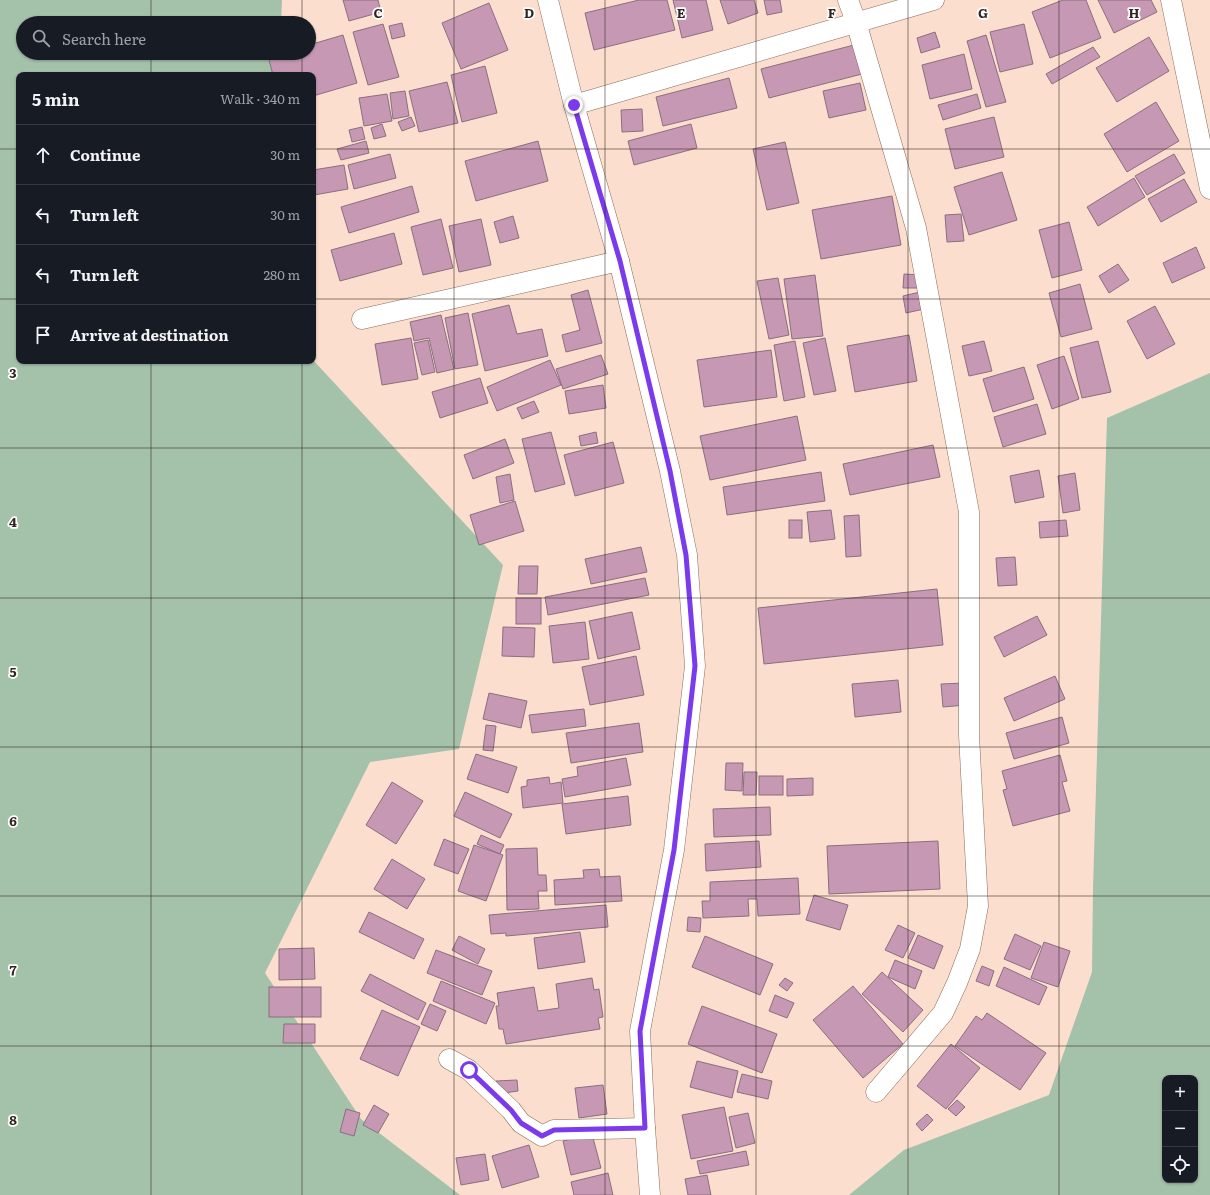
<!DOCTYPE html>
<meta charset="utf-8">
<style>
:root{--surface:#171b24;--page:#20242c;--text:#f1f3f6;--muted:#9ea1a6;--line:#363941}
body{margin:0;font-family:Literata,serif;background:var(--page);color:var(--text)}
.controls{position:absolute;right:12px;bottom:12px;display:grid;overflow:hidden;border-radius:8px;box-shadow:0 1px 3px #0004}
.controls button{width:36px;height:36px;display:grid;place-items:center;padding:0;border:0;border-bottom:1px solid var(--line);background:var(--surface);color:var(--text);font:20px sans-serif}
.stop{position:absolute;width:12px;height:12px;margin:-9px;border:3px solid #7c3aed;border-radius:50%;background:#fff}
.stop.end{background:#7c3aed;border-color:#fff;box-shadow:0 1px 4px #0008}
.list{margin:0;padding:0;list-style:none}
h2{display:flex;justify-content:space-between;align-items:center;height:52px;margin:0;padding:0 16px;font-size:17px}
h2 small{font-size:13px;font-weight:400;color:var(--muted)}
.list li{display:grid;grid-template-columns:26px 1fr auto;gap:12px;align-items:center;box-sizing:border-box;height:60px;padding:0 16px;border-top:1px solid var(--line)}
.list b{display:block;font-size:15px;white-space:nowrap}
.list em{font-size:13px;font-style:normal;color:var(--muted)}
.icon{flex:none;width:22px;height:22px;fill:none;stroke:currentColor;stroke-width:2;stroke-linecap:round;stroke-linejoin:round}
.map{position:relative;flex:none;width:1210px;height:1195px;overflow:hidden}
.search{position:absolute;background:var(--surface);box-shadow:0 1px 3px #0004;left:16px;top:16px;width:300px;height:44px;display:flex;align-items:center;gap:10px;box-sizing:border-box;padding:0 14px;border-radius:22px;color:var(--muted);font-size:15px}
.panel{position:absolute;background:var(--surface);box-shadow:0 1px 3px #0004;left:16px;top:72px;width:300px;height:292px;border-radius:8px}
.map>svg:first-child{display:block}
</style>
<div class="map">
<svg width="1210" height="1195" viewBox="0 0 1210 1195">
<rect width="100%" height="100%" fill="#fbdecd"/>
<g fill="#a4c1aa" fill-rule="evenodd">
<polygon points="0,0 282,0 281,23 23,23 23,53 281,53 280,75 19,75 19,361 313,361 313,360 503,565 459,749 370,762 265,973 361,1119 460,1195 0,1195"/>
<path d="M1210 373V1195H849L904 1150 1049 1095 1092 972 1093 889 1107 418ZM1165 1078H1195V1180H1165Z"/>
</g>
<g fill="#c698b4" stroke="#8a6f7f">
<polygon points="343,0 378,0 381,12 349,21"/>
<polygon points="639,0 667,0 675,30 594,50 585,13"/>
<polygon points="673,0 706,0 713,30 682,38"/>
<polygon points="720,0 754,0 758,13 728,24"/>
<polygon points="764,0 780,0 782,12 767,15"/>
<polygon points="1063,0 1086,0 1101,38 1050,58 1032,12"/>
<polygon points="1098,0 1151,0 1157,12 1114,33"/>
<polygon points="489,3 508,50 461,69 442,23"/>
<polygon points="402,23 405,36 392,39 389,26"/>
<polygon points="383,24 399,77 368,85 353,32"/>
<polygon points="1024,24 1033,64 1000,72 990,32"/>
<polygon points="935,32 940,47 921,53 917,38"/>
<polygon points="343,35 357,83 313,96 313,75 273,75 268,56 279,53 309,53 309,45"/>
<polygon points="986,35 1006,102 986,107 967,41"/>
<polygon points="1149,37 1169,71 1117,102 1096,68"/>
<polygon points="854,45 862,74 769,98 761,69"/>
<polygon points="1093,47 1100,57 1052,84 1046,74"/>
<polygon points="964,54 972,89 930,99 922,65"/>
<polygon points="485,66 497,113 462,122 451,75"/>
<polygon points="729,78 737,108 663,126 656,97"/>
<polygon points="447,82 458,123 419,132 409,91"/>
<polygon points="860,83 866,110 829,118 823,91"/>
<polygon points="405,91 409,116 393,119 390,93"/>
<polygon points="387,94 392,121 364,126 359,98"/>
<polygon points="977,94 981,108 943,120 938,105"/>
<polygon points="1156,102 1179,141 1127,172 1104,134"/>
<polygon points="642,109 643,131 622,132 621,110"/>
<polygon points="411,117 415,126 402,131 398,122"/>
<polygon points="994,117 1004,157 955,169 945,129"/>
<polygon points="382,124 386,136 374,139 371,128"/>
<polygon points="691,124 697,148 634,165 628,141"/>
<polygon points="362,127 365,139 352,142 349,130"/>
<polygon points="366,141 369,153 341,160 337,149"/>
<polygon points="538,141 548,181 476,201 465,161"/>
<polygon points="785,142 799,203 767,210 753,149"/>
<polygon points="390,154 396,178 354,189 348,165"/>
<polygon points="1174,154 1185,173 1147,195 1135,176"/>
<polygon points="344,165 348,189 314,195 313,170"/>
<polygon points="1002,172 1017,220 969,235 954,187"/>
<polygon points="1134,178 1145,197 1098,226 1087,207"/>
<polygon points="1184,179 1197,202 1161,222 1148,199"/>
<polygon points="412,186 419,212 349,233 341,207"/>
<polygon points="892,196 901,245 821,259 812,210"/>
<polygon points="961,214 964,241 947,242 945,215"/>
<polygon points="513,216 519,238 500,243 494,222"/>
<polygon points="441,219 453,268 423,275 411,227"/>
<polygon points="481,219 491,265 459,272 449,226"/>
<polygon points="1069,222 1082,270 1052,278 1039,230"/>
<polygon points="394,233 402,264 340,281 331,250"/>
<polygon points="1196,247 1205,268 1172,283 1163,263"/>
<polygon points="1118,264 1129,280 1109,293 1099,276"/>
<polygon points="904,274 921,275 920,288 903,288"/>
<polygon points="815,275 823,336 792,339 784,279"/>
<polygon points="778,278 789,335 769,339 757,281"/>
<polygon points="1080,284 1092,329 1061,337 1049,293"/>
<polygon points="588,290 602,343 566,352 562,335 580,330 571,295"/>
<polygon points="920,292 924,309 906,313 903,296"/>
<polygon points="509,305 517,334 542,329 548,356 485,371 472,314"/>
<polygon points="1155,306 1175,344 1147,359 1127,321"/>
<polygon points="468,313 478,365 455,369 445,318"/>
<polygon points="441,315 454,369 437,373 429,338 414,341 410,322"/>
<polygon points="909,335 917,381 855,392 847,346"/>
<polygon points="411,338 418,379 382,385 375,344"/>
<polygon points="825,338 836,391 814,395 803,343"/>
<polygon points="428,340 435,372 422,375 414,343"/>
<polygon points="795,341 805,397 784,401 774,345"/>
<polygon points="984,341 992,371 969,376 962,346"/>
<polygon points="1098,341 1111,392 1082,398 1070,348"/>
<polygon points="771,350 777,397 704,407 697,360"/>
<polygon points="601,355 608,374 563,389 556,369"/>
<polygon points="1064,356 1079,399 1052,409 1037,365"/>
<polygon points="550,360 561,385 497,411 487,387"/>
<polygon points="1024,367 1034,399 993,412 983,379"/>
<polygon points="480,378 488,403 440,418 432,392"/>
<polygon points="603,385 606,408 569,414 565,391"/>
<polygon points="534,401 539,412 522,419 517,408"/>
<polygon points="1037,404 1046,434 1003,447 994,417"/>
<polygon points="797,416 806,460 710,480 700,436"/>
<polygon points="551,432 565,484 535,492 522,439"/>
<polygon points="596,432 598,443 581,446 579,436"/>
<polygon points="505,439 514,463 473,479 464,455"/>
<polygon points="613,442 624,483 575,496 564,455"/>
<polygon points="933,445 940,477 850,495 843,464"/>
<polygon points="1039,470 1044,497 1015,503 1010,476"/>
<polygon points="821,472 825,501 727,515 723,487"/>
<polygon points="1075,473 1080,510 1063,513 1058,476"/>
<polygon points="510,474 514,500 500,503 496,477"/>
<polygon points="515,501 524,531 479,545 470,515"/>
<polygon points="831,510 835,539 810,542 807,512"/>
<polygon points="859,515 861,556 846,557 844,516"/>
<rect x="789" y="520" width="13" height="18"/>
<polygon points="1066,520 1068,536 1040,538 1039,522"/>
<polygon points="641,547 647,572 591,584 585,559"/>
<polygon points="1015,557 1017,585 998,586 996,558"/>
<polygon points="519,566 538,566 537,594 518,594"/>
<polygon points="645,578 649,595 548,615 545,597"/>
<polygon points="937,589 943,645 764,664 758,608"/>
<rect x="516" y="598" width="25" height="26"/>
<polygon points="632,612 640,649 598,659 589,621"/>
<polygon points="1037,616 1047,635 1004,657 994,637"/>
<polygon points="585,622 589,659 553,663 549,626"/>
<polygon points="503,627 535,628 534,657 502,656"/>
<polygon points="636,656 644,695 590,705 582,667"/>
<polygon points="1055,676 1065,699 1014,721 1004,698"/>
<polygon points="898,680 901,712 855,717 852,684"/>
<polygon points="964,683 966,705 943,707 941,684"/>
<polygon points="489,693 527,701 521,728 483,719"/>
<polygon points="584,709 586,726 532,733 529,715"/>
<polygon points="1062,717 1069,743 1014,759 1006,733"/>
<polygon points="639,723 643,752 571,763 566,733"/>
<polygon points="486,725 496,726 493,751 483,750"/>
<polygon points="476,754 517,767 508,793 467,779"/>
<polygon points="1060,755 1067,781 1062,782 1070,811 1013,826 1003,790 1007,789 1002,771"/>
<polygon points="626,758 631,785 565,797 562,779 578,776 577,767"/>
<polygon points="726,763 743,763 742,791 725,790"/>
<polygon points="744,772 757,772 756,795 743,795"/>
<rect x="759" y="776" width="24" height="19"/>
<polygon points="549,777 550,784 561,782 563,803 523,808 521,787 527,786 527,780"/>
<polygon points="813,778 813,795 787,796 787,779"/>
<polygon points="392,782 423,801 396,844 366,825"/>
<polygon points="465,792 512,814 500,838 454,816"/>
<polygon points="628,796 631,825 566,834 562,804"/>
<polygon points="770,807 771,835 714,837 713,809"/>
<polygon points="481,835 504,845 500,854 477,844"/>
<polygon points="444,839 469,849 458,874 434,865"/>
<polygon points="759,841 761,867 706,871 705,844"/>
<polygon points="938,841 940,889 829,894 827,846"/>
<polygon points="474,845 503,855 486,901 458,891"/>
<polygon points="537,848 538,875 546,875 547,891 538,891 539,909 507,910 506,849"/>
<polygon points="392,859 425,879 407,909 374,889"/>
<polygon points="599,869 600,877 620,876 622,901 555,905 554,880 584,878 583,870"/>
<polygon points="798,878 800,914 758,916 757,899 748,899 749,916 703,918 702,901 710,901 710,882"/>
<polygon points="814,895 848,905 840,930 806,920"/>
<polygon points="606,905 608,927 506,936 506,933 491,934 489,915"/>
<polygon points="369,912 424,939 414,959 359,932"/>
<polygon points="688,917 701,918 700,932 687,931"/>
<polygon points="898,925 915,933 903,958 885,950"/>
<polygon points="580,932 585,962 538,969 534,938"/>
<polygon points="1015,934 1041,946 1030,970 1004,959"/>
<polygon points="918,935 943,946 934,969 908,958"/>
<polygon points="459,936 485,949 478,964 452,950"/>
<polygon points="705,936 773,964 760,995 692,967"/>
<polygon points="1044,942 1070,951 1058,987 1031,978"/>
<polygon points="314,948 315,979 279,980 279,949"/>
<polygon points="436,950 492,971 482,995 427,973"/>
<polygon points="895,960 922,971 915,989 888,977"/>
<polygon points="982,966 994,971 989,986 976,981"/>
<polygon points="1004,967 1047,987 1039,1005 996,986"/>
<polygon points="882,972 923,1010 903,1032 862,994"/>
<polygon points="370,974 426,1003 418,1020 361,991"/>
<polygon points="592,978 594,990 599,989 603,1017 598,1018 600,1029 506,1044 503,1029 499,1029 496,1006 499,1006 497,993 534,987 538,1011 559,1008 556,984"/>
<polygon points="785,978 793,983 787,991 779,985"/>
<polygon points="441,981 495,1003 486,1024 433,1001"/>
<polygon points="853,986 903,1044 863,1078 813,1020"/>
<rect x="269" y="987" width="52" height="30"/>
<polygon points="775,995 794,1003 787,1018 769,1011"/>
<polygon points="430,1004 446,1011 437,1031 421,1024"/>
<polygon points="702,1006 777,1034 762,1073 688,1044"/>
<polygon points="382,1010 420,1027 398,1076 360,1059"/>
<polygon points="987,1013 1046,1053 1020,1090 955,1046 976,1016 982,1020"/>
<polygon points="284,1024 315,1024 315,1043 283,1043"/>
<polygon points="951,1044 980,1068 946,1109 917,1086"/>
<polygon points="697,1061 738,1071 732,1098 690,1087"/>
<polygon points="742,1074 772,1081 768,1099 737,1092"/>
<polygon points="517,1080 518,1091 497,1094 496,1081"/>
<polygon points="603,1085 607,1114 579,1118 575,1088"/>
<polygon points="957,1100 965,1107 956,1116 948,1109"/>
<polygon points="374,1105 389,1114 378,1133 363,1125"/>
<polygon points="724,1107 733,1151 691,1159 682,1115"/>
<polygon points="346,1109 360,1113 354,1136 340,1132"/>
<polygon points="748,1113 755,1143 736,1148 729,1117"/>
<polygon points="927,1114 933,1120 922,1131 916,1124"/>
<polygon points="592,1134 601,1168 571,1175 563,1141"/>
<polygon points="529,1145 539,1177 502,1188 492,1156"/>
<polygon points="746,1151 749,1165 700,1174 697,1161"/>
<polygon points="485,1154 489,1180 461,1185 456,1158"/>
<polygon points="608,1173 613,1195 574,1195 571,1182"/>
<polygon points="707,1175 711,1195 688,1195 685,1179"/>
</g>
<g fill="none" stroke-linecap="round" stroke-linejoin="round">
<defs>
<g id="street">
<polyline points="548,0 574,105 619,261 670,471 687,555 695,666 674,850 640,1031 645,1128 650,1195"/>
<polyline points="848,0 856,22 916,228 969,512 969,735 978,906 970,949 957,983 943,1013 876,1092"/>
<polyline points="1171,0 1210,189"/>
<polyline points="574,105 934,0"/>
<polyline points="362,319 619,261"/>
<polyline points="449,1059 469,1070 511,1110 521,1123 542,1136 554,1130 645,1128"/>
</g>
</defs>
<use href="#street" stroke="#886e5f" stroke-width="21"/>
<use href="#street" stroke="#fff" stroke-width="20"/>
</g>
<g fill="none" stroke-linecap="round" stroke-linejoin="round">
<polyline stroke="#7c3aed" stroke-width="5" points="469,1070 511,1110 521,1123 542,1136 554,1130 645,1128 640,1031 674,850 695,666 686,555 670,471 620,261 574,105"/>
</g>
<path fill="none" stroke="#2f241e" stroke-width="1" stroke-opacity="0.55" d="M151 0V23M302 0V23M454 0V1195M605 0V1195M756 0V1195M908 0V1195M1059 0V1195M151 53V75M302 53V75M0 149H19M313 149H1210M0 299H19M313 299H1210M151 361V1195M302 361V1195M0 448H1210M0 598H1210M0 747H1210M0 896H1210M0 1046H1210"/>
<g font-size="13" text-anchor="middle" font-weight="bold" fill="#2f241e" stroke="#fff" stroke-width="3.5" stroke-linejoin="round" paint-order="stroke">
<text x="378" y="18">C</text>
<text x="529" y="18">D</text>
<text x="681" y="18">E</text>
<text x="832" y="18">F</text>
<text x="983" y="18">G</text>
<text x="1134" y="18">H</text>
<text x="13" y="378">3</text>
<text x="13" y="527">4</text>
<text x="13" y="677">5</text>
<text x="13" y="826">6</text>
<text x="13" y="975">7</text>
<text x="13" y="1125">8</text>
</g>
</svg>
<div class="controls">
<button>+</button>
<button>−</button>
<button><svg class="icon" aria-label="locate" viewBox="0 0 24 24"><circle cx="12" cy="12" r="6"/><path d="M12 2v4M12 18v4M2 12h4M18 12h4"/></svg></button>
</div>
<div class="stop" style="left:469px;top:1070px"></div>
<div class="stop end" style="left:574px;top:105px"></div>
<div class="search"><svg class="icon" aria-label="search" viewBox="0 0 24 24"><circle cx="10" cy="10" r="6"/><path d="M15 15l6 6"/></svg>Search here</div>
<section class="panel">
<h2>5 min<small>Walk · 340 m</small></h2>
<ul class="list">
<li><svg class="icon" aria-label="ahead" viewBox="0 0 24 24"><path d="M12 20V5M6 11l6-6 6 6"/></svg><div><b>Continue</b></div><em>30 m</em></li>
<li><svg class="icon" aria-label="left" viewBox="0 0 24 24"><path d="M17 20v-9H6M10 6l-5 5 5 5"/></svg><div><b>Turn left</b></div><em>30 m</em></li>
<li><svg class="icon" aria-label="left" viewBox="0 0 24 24"><path d="M17 20v-9H6M10 6l-5 5 5 5"/></svg><div><b>Turn left</b></div><em>280 m</em></li>
<li><svg class="icon" aria-label="arrive" viewBox="0 0 24 24"><path d="M6 21V4h12l-3 4 3 4H6"/></svg><div><b>Arrive at destination</b></div></li>
</ul>
</section>
</div>
